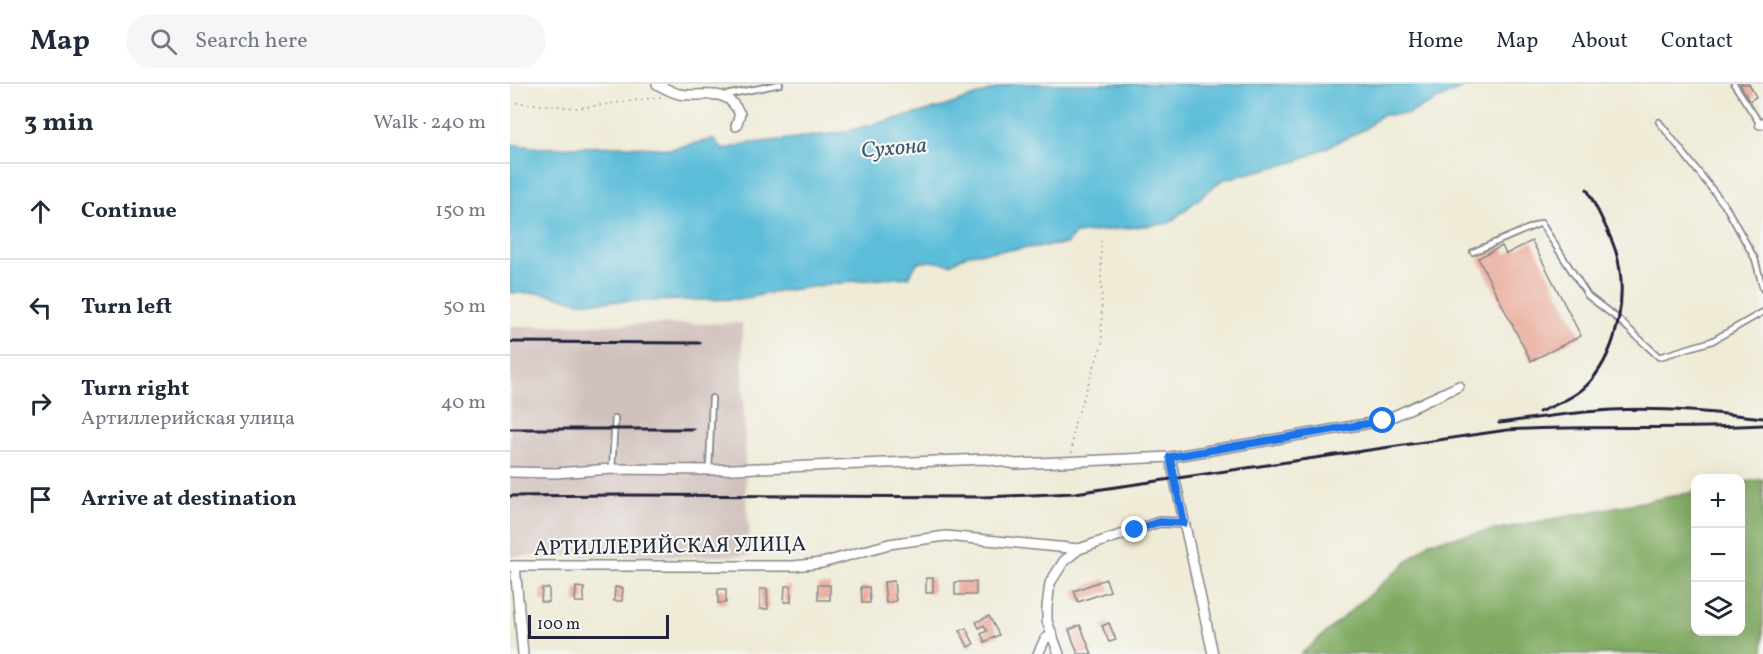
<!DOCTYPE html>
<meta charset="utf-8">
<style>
:root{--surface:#fff;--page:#f6f6f7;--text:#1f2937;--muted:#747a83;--line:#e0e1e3}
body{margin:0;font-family:Vollkorn,serif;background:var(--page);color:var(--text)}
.controls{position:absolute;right:18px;bottom:18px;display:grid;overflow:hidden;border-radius:12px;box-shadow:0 6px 24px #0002}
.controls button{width:54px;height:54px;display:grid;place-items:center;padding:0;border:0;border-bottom:2px solid var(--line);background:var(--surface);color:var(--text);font:30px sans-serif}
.scale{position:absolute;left:18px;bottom:15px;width:141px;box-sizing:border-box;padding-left:6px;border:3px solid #22223b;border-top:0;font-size:16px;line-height:21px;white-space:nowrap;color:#22223b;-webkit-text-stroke:4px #f6f6f2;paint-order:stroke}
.stop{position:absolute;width:18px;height:18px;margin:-14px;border:4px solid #1a73e8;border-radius:50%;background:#fff}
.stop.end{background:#1a73e8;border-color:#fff;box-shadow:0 2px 6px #0008}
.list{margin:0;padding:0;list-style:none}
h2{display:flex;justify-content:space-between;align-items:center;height:78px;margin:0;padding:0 24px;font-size:26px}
h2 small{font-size:20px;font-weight:400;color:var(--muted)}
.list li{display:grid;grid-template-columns:39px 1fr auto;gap:18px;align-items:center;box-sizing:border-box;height:96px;padding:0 24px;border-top:2px solid var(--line)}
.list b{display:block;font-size:22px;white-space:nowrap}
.list p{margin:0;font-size:20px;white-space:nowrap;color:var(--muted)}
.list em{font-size:20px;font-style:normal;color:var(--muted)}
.icon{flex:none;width:33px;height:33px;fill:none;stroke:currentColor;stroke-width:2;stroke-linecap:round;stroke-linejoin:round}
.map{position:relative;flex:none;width:1253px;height:570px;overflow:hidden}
header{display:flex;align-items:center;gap:36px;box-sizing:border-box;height:84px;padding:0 30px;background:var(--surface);border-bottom:2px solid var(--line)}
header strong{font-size:28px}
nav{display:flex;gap:33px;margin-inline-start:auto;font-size:21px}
.search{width:420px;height:54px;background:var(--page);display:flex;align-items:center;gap:15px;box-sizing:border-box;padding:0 21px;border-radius:33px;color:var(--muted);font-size:22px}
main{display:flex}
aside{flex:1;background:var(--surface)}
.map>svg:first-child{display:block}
</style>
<header>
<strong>Map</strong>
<div class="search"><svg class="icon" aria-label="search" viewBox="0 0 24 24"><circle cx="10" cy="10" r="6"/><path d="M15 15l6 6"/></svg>Search here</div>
<nav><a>Home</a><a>Map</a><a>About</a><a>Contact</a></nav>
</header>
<main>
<aside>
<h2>3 min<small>Walk · 240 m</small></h2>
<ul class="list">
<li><svg class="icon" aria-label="ahead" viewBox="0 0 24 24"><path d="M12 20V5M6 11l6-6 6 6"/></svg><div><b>Continue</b></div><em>150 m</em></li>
<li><svg class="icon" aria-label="left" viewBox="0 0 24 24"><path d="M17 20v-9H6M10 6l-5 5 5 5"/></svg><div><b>Turn left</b></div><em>50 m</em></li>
<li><svg class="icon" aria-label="right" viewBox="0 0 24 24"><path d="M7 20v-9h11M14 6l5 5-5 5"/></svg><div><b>Turn right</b><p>Артиллерийская улица</p></div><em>40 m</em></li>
<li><svg class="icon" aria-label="arrive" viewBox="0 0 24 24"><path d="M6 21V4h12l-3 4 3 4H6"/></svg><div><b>Arrive at destination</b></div></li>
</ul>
</aside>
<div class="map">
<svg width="1253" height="570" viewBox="0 0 1253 570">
<rect width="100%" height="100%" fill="#f6f6f2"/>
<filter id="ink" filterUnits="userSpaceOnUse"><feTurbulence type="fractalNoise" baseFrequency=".0167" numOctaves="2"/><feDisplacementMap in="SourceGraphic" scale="12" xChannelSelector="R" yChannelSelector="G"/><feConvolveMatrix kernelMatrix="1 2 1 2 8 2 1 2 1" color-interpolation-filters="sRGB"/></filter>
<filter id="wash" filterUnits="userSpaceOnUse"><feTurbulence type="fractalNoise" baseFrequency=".008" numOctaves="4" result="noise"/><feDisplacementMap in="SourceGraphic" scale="24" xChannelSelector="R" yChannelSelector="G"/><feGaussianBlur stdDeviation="1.35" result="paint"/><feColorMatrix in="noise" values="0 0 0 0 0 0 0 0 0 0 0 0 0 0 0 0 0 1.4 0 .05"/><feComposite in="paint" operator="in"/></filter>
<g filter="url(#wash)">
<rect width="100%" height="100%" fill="#efebd7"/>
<polygon fill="#d0c0bc" points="232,239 236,410 241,472 0,472 0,242"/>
<polygon fill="#80aa62" stroke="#51664e" stroke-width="1.5" points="1253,395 1253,570 791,570 920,458 1185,408 1186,548 1230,548 1231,399"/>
<polygon fill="#5bbdd9" stroke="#3e708a" stroke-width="1.5" points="500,0 960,0 898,30 871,31 855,45 788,77 712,96 659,139 565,150 556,160 458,170 440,180 420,177 407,179 399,193 345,197 264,208 234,215 70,218 32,209 0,209 0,60 30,64 115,62 161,65 203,55 214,66 234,60 329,49 433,23"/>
<g id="blocks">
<g fill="#e9a695">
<polygon points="1230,0 1239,0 1246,13 1239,17"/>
<polygon points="1022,157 1071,252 1021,277 968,174 992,162 996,170"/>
<rect x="416" y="494" width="7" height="15"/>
<polygon points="596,495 600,507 568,518 564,507"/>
<polygon points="384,497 386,517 376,519 374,498"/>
<rect x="445" y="498" width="21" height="13"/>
<rect x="308" y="501" width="12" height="15"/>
<polygon points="275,502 281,502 281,518 274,518"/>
<polygon points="66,503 74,504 74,518 65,518"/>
<polygon points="105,503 113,504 112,517 104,517"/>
<polygon points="351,503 359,503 360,519 352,519"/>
<polygon points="32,504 39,504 39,518 31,518"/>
<rect x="208" y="505" width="8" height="14"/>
<polygon points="250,505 257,505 258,525 250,525"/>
<polygon points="479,532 489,551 475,558 471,550 477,547 474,541 469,544 466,538"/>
<polygon points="599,539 606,556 599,558 592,542"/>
<polygon points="570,541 582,570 568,570 559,546"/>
<polygon points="456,544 464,560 458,563 450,547"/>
</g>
</g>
</g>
<g filter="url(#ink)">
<use href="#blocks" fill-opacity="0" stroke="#888689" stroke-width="1.5"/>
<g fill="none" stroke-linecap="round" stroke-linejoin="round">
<defs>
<g id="service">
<polyline points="1224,0 1250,40"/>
<polyline points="216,11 270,0"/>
<polyline points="1149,38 1216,123 1245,175 1253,205"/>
<polyline points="963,168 1031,139 1078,212 1108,235 1149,273 1202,257 1253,228"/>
<polyline points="102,385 105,334"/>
<polyline points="199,386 202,314"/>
</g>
<g id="minor">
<path d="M147 0C154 4 161 8 169 10 195 15 215 0 230 30L226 42"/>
<polyline points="1250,40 1253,39"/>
<polyline points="660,373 873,337 949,302"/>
<polyline points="0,388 45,389 102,385 199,386 476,375 506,380 660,373 703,570"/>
<polyline points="0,482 284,482 312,479 379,460 436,452 569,465"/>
<polyline points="5,482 13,570"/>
<polyline points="528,570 535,555 542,551"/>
<polyline points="549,570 537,537 537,523 540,499 554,477 569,465 649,438 674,439"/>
</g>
</defs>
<use href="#service" stroke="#888689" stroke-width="8"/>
<use href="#minor" stroke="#888689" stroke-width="12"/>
<g stroke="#888689" stroke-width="1.5" stroke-dasharray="1.5 4.5" stroke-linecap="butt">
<polyline points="0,18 68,24 151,13"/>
<polyline points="562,369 564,341 592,260 591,157"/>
</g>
<use href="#service" stroke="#fff" stroke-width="4.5"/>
<use href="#minor" stroke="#fff" stroke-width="9"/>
<g stroke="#22223b" stroke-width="3">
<polyline points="0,258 190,259"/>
<path d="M1029 328C1047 320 1067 313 1080 298 1109 264 1118 209 1106 168 1099 146 1087 126 1077 105"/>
<path d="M989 339C1027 334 1064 328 1102 326 1152 323 1204 328 1253 334"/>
<polyline points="0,345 183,345"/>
<path d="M0 412 111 411 474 413 565 409 997 346C1082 341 1168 346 1253 341"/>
</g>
</g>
</g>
<g fill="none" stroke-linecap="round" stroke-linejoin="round" filter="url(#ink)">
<polyline stroke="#1a73e8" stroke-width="8" points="625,446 649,438 674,439 660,373 873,337"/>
</g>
<g text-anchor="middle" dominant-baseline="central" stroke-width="4.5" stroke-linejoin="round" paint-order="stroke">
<g font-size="21" fill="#22223b" stroke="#f6f6f2">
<text transform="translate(160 463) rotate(-1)">АРТИЛЛЕРИЙСКАЯ УЛИЦА</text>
</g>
<g font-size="22" font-style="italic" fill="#365872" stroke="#f6f6f2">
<text transform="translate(384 65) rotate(-5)">Сухона</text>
</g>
</g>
</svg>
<div class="controls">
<button>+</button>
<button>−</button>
<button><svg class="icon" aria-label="layers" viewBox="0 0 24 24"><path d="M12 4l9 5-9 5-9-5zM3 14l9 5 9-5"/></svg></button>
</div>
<div class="scale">100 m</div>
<div class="stop" style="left:873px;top:337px"></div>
<div class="stop end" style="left:625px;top:446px"></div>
</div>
</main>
